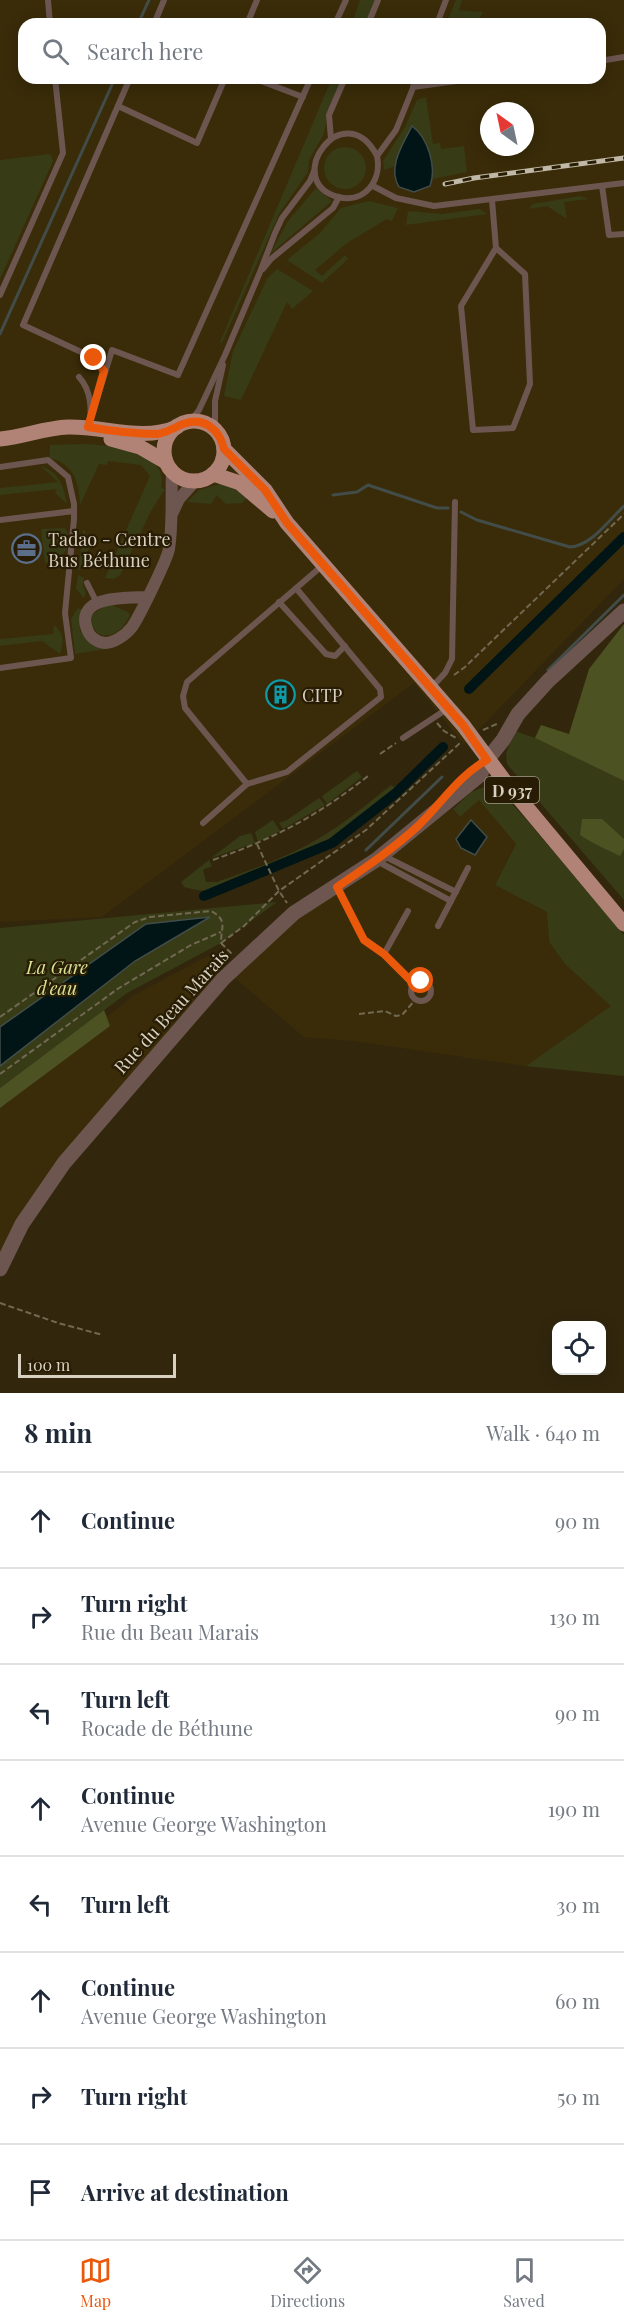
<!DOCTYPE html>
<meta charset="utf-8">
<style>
:root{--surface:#fff;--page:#f6f6f7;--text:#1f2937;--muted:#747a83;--line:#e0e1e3;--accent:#ea580c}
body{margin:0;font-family:"Playfair Display",serif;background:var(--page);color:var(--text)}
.controls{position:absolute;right:18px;bottom:18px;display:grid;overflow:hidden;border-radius:12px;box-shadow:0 3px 15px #0003}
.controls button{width:54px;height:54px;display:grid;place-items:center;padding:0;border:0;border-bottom:2px solid var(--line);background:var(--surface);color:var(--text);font:30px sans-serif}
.compass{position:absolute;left:480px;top:102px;width:54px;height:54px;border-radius:50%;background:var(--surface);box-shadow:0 3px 15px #0003;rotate:327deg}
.scale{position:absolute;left:18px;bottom:15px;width:158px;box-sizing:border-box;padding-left:6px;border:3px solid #d8d1c2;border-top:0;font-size:16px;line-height:21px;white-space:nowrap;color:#d8d1c2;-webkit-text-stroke:4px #281d04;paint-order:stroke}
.stop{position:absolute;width:18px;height:18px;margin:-14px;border:4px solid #ea580c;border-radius:50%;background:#fff}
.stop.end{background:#ea580c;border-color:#fff;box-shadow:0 2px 6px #0008}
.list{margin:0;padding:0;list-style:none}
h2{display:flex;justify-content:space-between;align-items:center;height:78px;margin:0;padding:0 24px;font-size:26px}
h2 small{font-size:20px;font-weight:400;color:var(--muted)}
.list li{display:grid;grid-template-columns:39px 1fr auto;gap:18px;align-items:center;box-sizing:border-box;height:96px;padding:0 24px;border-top:2px solid var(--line)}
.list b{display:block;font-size:22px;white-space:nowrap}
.list p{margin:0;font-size:20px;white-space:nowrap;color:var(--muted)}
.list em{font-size:20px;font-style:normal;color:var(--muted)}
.icon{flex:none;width:33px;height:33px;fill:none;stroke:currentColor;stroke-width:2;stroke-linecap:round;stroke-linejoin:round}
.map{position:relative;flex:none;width:624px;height:1393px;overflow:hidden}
.search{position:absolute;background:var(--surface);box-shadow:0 3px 15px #0003;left:18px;right:18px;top:18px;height:66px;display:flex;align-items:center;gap:15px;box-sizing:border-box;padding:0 21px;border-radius:18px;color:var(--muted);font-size:22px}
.sheet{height:846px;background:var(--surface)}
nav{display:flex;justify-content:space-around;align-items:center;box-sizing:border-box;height:84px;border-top:2px solid var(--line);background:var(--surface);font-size:16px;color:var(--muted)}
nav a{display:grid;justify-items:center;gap:3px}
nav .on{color:var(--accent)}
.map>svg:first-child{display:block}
</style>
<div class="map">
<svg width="624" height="1393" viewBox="0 0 624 1393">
<rect width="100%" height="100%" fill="#32270d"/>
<g fill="#3a2c09" fill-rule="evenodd">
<path d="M0 0H624V579L464 745 414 683 102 917 0 922ZM24 24H600V78H24ZM489 111H525V147H489Z"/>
<polygon points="479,799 516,844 495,885 547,912 549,942 565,964 612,1006 526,1066 353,1041 304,1037 229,973 446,802 460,817"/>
<polygon points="208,956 219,967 223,979 92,1129 0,1269 0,1108 110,1026 107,1017 134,995"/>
</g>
<g fill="#373b16">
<polygon points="360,0 376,0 366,24 352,24"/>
<polygon points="456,0 462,0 459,10 483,12 477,24 446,24"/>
<polygon points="332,78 343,78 328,112 324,134 309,160 308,172 279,214 222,343 220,342"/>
<polygon points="426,97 433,144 440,143 441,149 464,146 467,172 433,179 428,145 413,126 395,166 384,170 383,161 405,127 417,100"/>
<circle cx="345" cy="168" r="21"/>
<polygon points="50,154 53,161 0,279 0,160"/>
<polygon points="316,188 332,201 270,254 288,221"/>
<polygon points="580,196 589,199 564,202 567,219 547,206 529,209 533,204"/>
<polygon points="369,201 398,208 392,221 387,219 347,243 315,270 322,276 345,255 348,259 322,283 287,260 320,233 341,208"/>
<polygon points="479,209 487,214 406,225 408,211 442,214"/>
<polygon points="277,269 313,291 292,309 287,302 241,400 224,396 233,351 267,279"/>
<path d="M82 444C108 445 170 449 161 488L165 489 151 511 120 575 114 579 105 578 150 476 141 465 108 461 107 465 99 464 80 505C79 482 74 464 50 458V445Z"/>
<path d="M41 466C59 472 64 486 67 504L55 493 57 489 0 495V488L58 482Z"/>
<polygon points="220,484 235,488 247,498 242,503 226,504 217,495 211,504 187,502 199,490"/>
<path d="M65 528C77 545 62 560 45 563L41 529Z"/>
<polygon points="83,530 85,531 85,534 93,539 78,573"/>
<polygon points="78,575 84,578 83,586 86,593 84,598 76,589"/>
<path d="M105 605H112L128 612 130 615C123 628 115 639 98 634L91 625 92 615Z"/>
<polygon points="78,608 82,610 80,631 92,645 105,649 75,654 71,619"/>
<path d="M54 625C65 635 64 641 60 654L42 641 0 646V639L53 634Z"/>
<polygon points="515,731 535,738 624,781 624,900 507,764 506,753"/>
<polygon points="357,771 362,777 327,804 322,796"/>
<path d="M391 785 395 788 344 829 317 847 266 870 209 891 196 890 184 887 181 882 209 860 212 866 203 870 206 882H217C251 870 285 858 316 840 343 825 367 804 391 785Z"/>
<polygon points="487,786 502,793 525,818 624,935 624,1076 526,1066 611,1006 565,964 549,942 547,912 495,885 516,844 479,800 460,817 453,809 471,792"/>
<polygon points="319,798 325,805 283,829 279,823 287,820"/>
<polygon points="273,820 280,831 258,842 255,832"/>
<polygon points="251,833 255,843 211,858 240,836"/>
<polygon points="277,902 221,943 127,993 0,1088 0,928"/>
</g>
<g fill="#4c5221">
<polygon points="624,624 624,781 535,738 541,725 569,734 589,669"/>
<path d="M582 819H602L624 839V849L620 856C606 849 593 844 580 835Z"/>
<polygon points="104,1010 110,1026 0,1108 0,1088"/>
</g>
<g fill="#011516" stroke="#424d4a" stroke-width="1.5">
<path d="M412 126C428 138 437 167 430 186L414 192 399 187C387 167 403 144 412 126Z"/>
<polygon points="471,820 487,837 475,855 461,848 456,839"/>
<polygon points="210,917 135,961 0,1066 0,1027 146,924"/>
</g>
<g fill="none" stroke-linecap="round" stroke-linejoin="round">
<g stroke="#424d4a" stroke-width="3">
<polyline points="138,24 149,0"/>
<polyline points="0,334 115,78"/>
<polyline points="333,495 357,492 368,485 437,508 448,508"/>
<path d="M461 512 477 520 570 547C591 546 609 520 624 506"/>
<polyline points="548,670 624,595"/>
<polyline points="366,850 442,777"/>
</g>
<g stroke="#011516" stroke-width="10">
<polyline points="469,689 624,537"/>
<polyline points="204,896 332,843 396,793 443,747"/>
</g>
<g stroke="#726953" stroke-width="2" stroke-dasharray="6 3" stroke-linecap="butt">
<polyline points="454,675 465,667 624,514"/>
<polyline points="437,723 444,731 456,738"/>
<polyline points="483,730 499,723"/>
<polyline points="380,754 396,743"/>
<polyline points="257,844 279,891 287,903"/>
<path d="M213 860C275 838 316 817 368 776"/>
<polyline points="221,943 244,926 279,891 366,830 460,743"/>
<polyline points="359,1014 385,1011 396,1016 402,1015 416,999"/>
<path d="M0 1017 135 922 150 917 211 911C228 920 221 927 221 943L232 954"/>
<polyline points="0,1074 119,988 191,945 221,932"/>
<polyline points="0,1303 58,1323 103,1335"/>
</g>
<g stroke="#6d5650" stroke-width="6">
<polyline points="48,0 50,24"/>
<polyline points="154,24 164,0"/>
<polyline points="247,24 257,0"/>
<polyline points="335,24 346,0"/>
<polyline points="368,24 378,0"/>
<polyline points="437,24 446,0"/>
<polyline points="600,61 624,57"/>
<polyline points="253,78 303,97"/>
<polyline points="413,87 478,78"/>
<polyline points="118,106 197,143 225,78"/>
<polyline points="331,139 329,115 345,78"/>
<path d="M377 156C344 93 280 181 338 197 365 204 382 180 377 156L396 130 417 78"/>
<polyline points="373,186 396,198 434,206 624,183"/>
<polyline points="602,186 609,235 624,234"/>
<polyline points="492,200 496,248 461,306 473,430 513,428 530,384 525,274 496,248"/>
<polyline points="263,269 271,259 333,208 339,197"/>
<polyline points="0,295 63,153 55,78"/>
<polyline points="104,371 94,358 23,325 130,78"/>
<path d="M79 377C91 390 93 411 88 427"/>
<polyline points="92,415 112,350 178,375 311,78"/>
<polyline points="190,422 199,410 225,355 260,272 275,233 282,218 310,181 314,171"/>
<polyline points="215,430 215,401 223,365"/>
<polyline points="0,467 48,460 68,477 74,504 74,519 65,613 71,658 0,668"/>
<polyline points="0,520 74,511"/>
<polyline points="87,583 97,603"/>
<polyline points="296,588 380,689 381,697 287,772 247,784 185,708 183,696 187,682 323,565"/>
<polyline points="279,602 326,654 335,656 345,646"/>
<polyline points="430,689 445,673 452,659 455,502"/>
<polyline points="403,738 447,709"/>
<polyline points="203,823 247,784"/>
<polyline points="384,856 456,892"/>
<polyline points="377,861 451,901"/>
<polyline points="337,887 364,940 384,954 414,984"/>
<polyline points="438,926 468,868"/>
<polyline points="384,954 408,911"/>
<circle cx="421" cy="991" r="10"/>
</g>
<g stroke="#6d5650" stroke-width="12">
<polyline points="173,512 179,499 195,481"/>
<path d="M146 597C128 598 78 595 86 626 88 635 95 642 105 643 114 643 126 635 132 627 139 617 167 560 169 549 173 525 171 495 172 471"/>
</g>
<polyline stroke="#6d5650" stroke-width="15" points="0,1269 22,1224 64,1163 223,979 294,913 376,860 480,775 487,760 503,740 518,714 548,681 624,611"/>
<g stroke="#b08376" stroke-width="15">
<circle cx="194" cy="451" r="30"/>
<path d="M0 439C23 437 44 428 68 427 104 426 143 442 177 427"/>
<polyline points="111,439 140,447 166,462"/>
<polyline points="224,449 265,490 287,523 463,725 503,779 624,924"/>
<polyline points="213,474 240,483 273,511"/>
</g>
<defs>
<polyline id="rail" points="445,184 474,178 624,158"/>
</defs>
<use href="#rail" stroke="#c0b9a8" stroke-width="5"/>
<use href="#rail" stroke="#281d04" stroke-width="3" stroke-dasharray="9" stroke-linecap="butt"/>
</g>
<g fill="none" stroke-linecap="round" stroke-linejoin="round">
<path stroke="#ea580c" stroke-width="8" d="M94 358 104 371 88 427C111 431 134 434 157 434 167 433 175 427 183 424 204 416 220 430 224 449L265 490 287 523 463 725 487 760C459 775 441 804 418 826 393 849 365 868 337 887L364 940 384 954 414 984 421 981"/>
</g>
<defs>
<symbol id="office-ring" viewBox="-11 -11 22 22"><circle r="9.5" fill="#281d04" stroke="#5c6f8a" stroke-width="1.5"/><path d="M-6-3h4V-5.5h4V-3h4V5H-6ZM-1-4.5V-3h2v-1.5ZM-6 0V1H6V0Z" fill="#5c6f8a"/></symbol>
<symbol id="building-ring" viewBox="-11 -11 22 22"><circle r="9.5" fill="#281d04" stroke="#0f9aa8" stroke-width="1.5"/><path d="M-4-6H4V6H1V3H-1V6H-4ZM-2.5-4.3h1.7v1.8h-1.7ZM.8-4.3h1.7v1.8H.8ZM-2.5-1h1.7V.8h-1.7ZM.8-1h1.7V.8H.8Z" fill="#0f9aa8"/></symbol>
</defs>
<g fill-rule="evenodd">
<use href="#office-ring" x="10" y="532" width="33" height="33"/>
<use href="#building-ring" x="264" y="678" width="33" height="33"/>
</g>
<g text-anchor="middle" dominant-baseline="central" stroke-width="4.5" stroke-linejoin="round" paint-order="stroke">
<rect fill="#281d04" stroke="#a39b89" stroke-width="1.5" x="485" y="777" width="54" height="26" rx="4.5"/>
<g font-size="16" font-weight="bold" fill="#d8d1c2">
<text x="512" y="790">D 937</text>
</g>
<g font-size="18" fill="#d8d1c2" stroke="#281d04" text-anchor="start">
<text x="48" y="539">Tadao - Centre<tspan x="48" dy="21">Bus Béthune</tspan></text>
<text x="302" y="695">CITP</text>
</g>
<g font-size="18" font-style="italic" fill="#d6e294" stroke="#281d04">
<text x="57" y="967">La Gare<tspan x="57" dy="21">d'eau</tspan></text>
</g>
<g font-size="18" fill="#d8d1c2" stroke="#281d04">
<text transform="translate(171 1011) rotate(-48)">Rue du Beau Marais</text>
</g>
</g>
</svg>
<div class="controls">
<button><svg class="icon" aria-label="locate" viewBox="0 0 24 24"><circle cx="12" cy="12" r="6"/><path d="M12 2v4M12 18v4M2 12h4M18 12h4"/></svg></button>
</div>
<svg class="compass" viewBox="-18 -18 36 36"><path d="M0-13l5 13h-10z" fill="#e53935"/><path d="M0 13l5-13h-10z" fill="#747a83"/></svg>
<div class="scale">100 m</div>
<div class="stop" style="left:421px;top:981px"></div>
<div class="stop end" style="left:94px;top:358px"></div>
<div class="search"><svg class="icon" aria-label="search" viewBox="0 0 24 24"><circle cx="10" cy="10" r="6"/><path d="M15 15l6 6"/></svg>Search here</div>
</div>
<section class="sheet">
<h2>8 min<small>Walk · 640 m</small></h2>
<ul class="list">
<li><svg class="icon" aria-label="ahead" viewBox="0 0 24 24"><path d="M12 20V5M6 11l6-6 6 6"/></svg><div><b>Continue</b></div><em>90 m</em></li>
<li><svg class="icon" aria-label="right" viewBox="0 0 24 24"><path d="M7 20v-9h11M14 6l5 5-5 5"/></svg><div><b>Turn right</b><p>Rue du Beau Marais</p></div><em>130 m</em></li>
<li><svg class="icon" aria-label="left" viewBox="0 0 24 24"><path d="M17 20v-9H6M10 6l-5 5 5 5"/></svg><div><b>Turn left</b><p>Rocade de Béthune</p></div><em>90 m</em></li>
<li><svg class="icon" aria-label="ahead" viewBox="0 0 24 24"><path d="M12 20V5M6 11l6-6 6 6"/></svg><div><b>Continue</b><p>Avenue George Washington</p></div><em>190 m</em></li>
<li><svg class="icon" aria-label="left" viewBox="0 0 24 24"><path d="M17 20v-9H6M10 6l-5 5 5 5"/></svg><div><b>Turn left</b></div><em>30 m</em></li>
<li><svg class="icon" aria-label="ahead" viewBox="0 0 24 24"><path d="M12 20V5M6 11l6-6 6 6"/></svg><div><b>Continue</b><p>Avenue George Washington</p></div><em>60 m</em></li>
<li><svg class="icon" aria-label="right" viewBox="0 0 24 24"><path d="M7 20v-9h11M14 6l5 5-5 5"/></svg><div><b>Turn right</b></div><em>50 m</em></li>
<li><svg class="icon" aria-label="arrive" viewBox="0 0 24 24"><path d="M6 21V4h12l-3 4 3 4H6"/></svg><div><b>Arrive at destination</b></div></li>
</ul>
</section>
<nav>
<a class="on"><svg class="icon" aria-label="map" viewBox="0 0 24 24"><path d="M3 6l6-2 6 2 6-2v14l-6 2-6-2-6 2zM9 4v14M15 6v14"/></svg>Map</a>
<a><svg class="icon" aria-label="directions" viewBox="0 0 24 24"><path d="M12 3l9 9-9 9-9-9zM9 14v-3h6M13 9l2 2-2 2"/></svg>Directions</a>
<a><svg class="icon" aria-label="saved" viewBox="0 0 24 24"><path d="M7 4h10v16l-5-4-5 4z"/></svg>Saved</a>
</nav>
